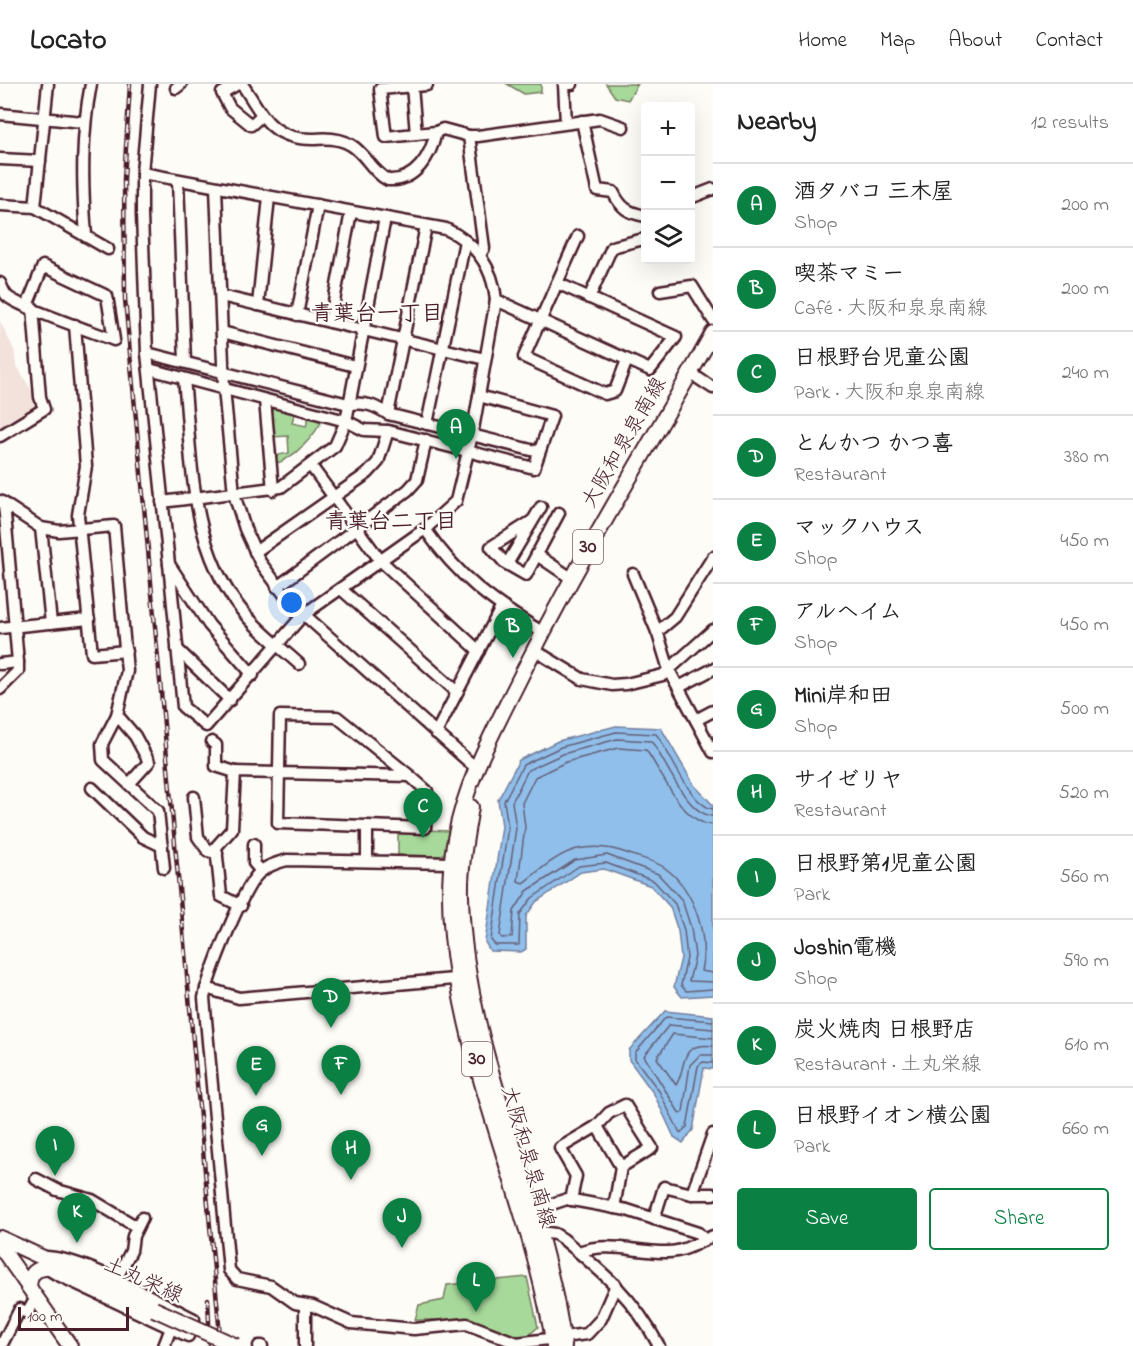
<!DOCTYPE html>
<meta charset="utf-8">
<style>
:root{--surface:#fff;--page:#f2f2f2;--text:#222;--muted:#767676;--line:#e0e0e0;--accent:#0b8043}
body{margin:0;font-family:"Indie Flower","Klee One",sans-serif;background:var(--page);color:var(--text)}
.controls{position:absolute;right:18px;top:18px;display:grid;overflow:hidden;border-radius:6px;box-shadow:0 6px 24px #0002}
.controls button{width:54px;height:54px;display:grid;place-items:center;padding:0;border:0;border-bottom:2px solid var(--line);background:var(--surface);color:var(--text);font:30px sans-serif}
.scale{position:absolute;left:18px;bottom:15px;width:111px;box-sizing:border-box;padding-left:6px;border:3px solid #4a1f2b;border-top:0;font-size:16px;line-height:21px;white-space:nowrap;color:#4a1f2b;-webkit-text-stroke:4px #fdfcf7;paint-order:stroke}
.you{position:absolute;left:292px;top:519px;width:21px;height:21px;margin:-15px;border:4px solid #fff;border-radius:50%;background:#1a73e8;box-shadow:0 0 0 9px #1a73e833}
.badge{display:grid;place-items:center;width:39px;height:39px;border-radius:50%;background:var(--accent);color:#fff;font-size:20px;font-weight:700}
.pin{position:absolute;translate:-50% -50px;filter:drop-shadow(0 2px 3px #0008)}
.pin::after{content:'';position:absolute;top:32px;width:21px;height:18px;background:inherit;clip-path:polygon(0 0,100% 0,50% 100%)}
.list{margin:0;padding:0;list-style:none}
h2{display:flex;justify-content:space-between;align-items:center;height:78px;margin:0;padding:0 24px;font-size:26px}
h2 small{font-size:20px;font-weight:400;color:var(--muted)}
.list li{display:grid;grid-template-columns:39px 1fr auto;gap:18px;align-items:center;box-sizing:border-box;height:84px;padding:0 24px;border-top:2px solid var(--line)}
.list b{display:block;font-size:22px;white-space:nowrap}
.list p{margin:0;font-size:20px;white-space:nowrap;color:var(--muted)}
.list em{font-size:20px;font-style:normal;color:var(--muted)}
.actions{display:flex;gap:12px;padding:18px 24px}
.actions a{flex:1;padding:14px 0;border:2px solid var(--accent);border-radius:6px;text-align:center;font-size:21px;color:var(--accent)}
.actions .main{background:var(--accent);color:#fff}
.icon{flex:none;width:33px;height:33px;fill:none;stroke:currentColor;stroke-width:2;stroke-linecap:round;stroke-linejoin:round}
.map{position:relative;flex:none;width:713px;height:1262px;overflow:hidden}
header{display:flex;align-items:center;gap:36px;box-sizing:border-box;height:84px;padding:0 30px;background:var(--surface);border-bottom:2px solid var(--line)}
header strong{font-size:28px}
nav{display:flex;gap:33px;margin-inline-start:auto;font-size:21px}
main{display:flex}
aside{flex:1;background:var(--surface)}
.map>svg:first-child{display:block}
</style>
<header>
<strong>Locato</strong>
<nav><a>Home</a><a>Map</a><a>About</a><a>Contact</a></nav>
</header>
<main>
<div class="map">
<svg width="713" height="1262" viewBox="0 0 713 1262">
<rect width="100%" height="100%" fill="#fdfcf7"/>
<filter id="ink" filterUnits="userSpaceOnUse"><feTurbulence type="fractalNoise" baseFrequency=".0167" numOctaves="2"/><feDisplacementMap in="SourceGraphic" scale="12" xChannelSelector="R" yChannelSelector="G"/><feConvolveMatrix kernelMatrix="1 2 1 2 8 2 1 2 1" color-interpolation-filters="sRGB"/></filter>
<g filter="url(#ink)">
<polygon fill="#f3e1dc" points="0,237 14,266 16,280 41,323 0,349"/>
<g fill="#a7d99a" stroke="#787c62" stroke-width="1.5">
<polygon points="507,0 541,0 541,8 524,10"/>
<polygon points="606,0 638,0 628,16 615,13"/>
<path d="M269 322 295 326 292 339 306 342 310 330 323 334C315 352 294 375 274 380V372L289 369 288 352 272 353Z"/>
<polygon points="398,745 450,747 446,767 441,772 398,771"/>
<polygon points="527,1193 538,1243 528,1252 506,1253 490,1243 465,1236 415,1236 419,1221 444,1216 447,1201"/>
</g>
<g fill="#8fbfea" stroke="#737f9e" stroke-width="1.5">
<polygon points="616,642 661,644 694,701 713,721 713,911 682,913 674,903 681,874 678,847 670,823 651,802 604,785 581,788 536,818 526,832 526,865 521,868 490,867 485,858 502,742 498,716 519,676 558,657"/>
<polygon points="665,927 713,932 713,985 704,984 693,1046 683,1059 674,1053 654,1010 629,976 629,966"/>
</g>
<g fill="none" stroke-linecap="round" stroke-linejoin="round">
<g stroke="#665f77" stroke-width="1.5">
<path d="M713 725C690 722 670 667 656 650L616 648 561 663 523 681 504 717 508 743 491 856 495 861H519L520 830 532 814 579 782 606 779 654 797 675 820 684 846 687 874 681 901 686 907 713 905"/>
<path d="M713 732C686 731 666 676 651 657L617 655 563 670 528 686 512 718 516 744 500 851 502 854 512 853 514 827 527 807 575 776 607 771 658 790 682 816 691 844 695 872 689 897 713 898"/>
<path d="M713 741C682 740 662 688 646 666L618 664 566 678 535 693 522 719 525 743 518 797 523 799C539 787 557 770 577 765 599 761 614 764 635 772 645 775 657 778 665 784 695 806 709 852 701 887L713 889"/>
<polyline points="713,937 666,933 635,969 635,975 659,1007 680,1049 687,1043 698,982 703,978 713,979"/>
<polyline points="713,945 669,941 644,972 680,1030 683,1028 690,981 700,971 713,971"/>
<path d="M713 954 673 950 657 974 676 1001C688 982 677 958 713 962"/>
</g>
<defs>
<g id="minor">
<polyline points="150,0 142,89 142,131 147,269 169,480 209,541 253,591"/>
<polyline points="238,0 222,9 230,24 251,41 262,31"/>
<path d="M242 0C264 33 271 56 315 55 327 54 340 54 351 61 366 70 372 88 388 96 415 98 431 72 436 48"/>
<polyline points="427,1 380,5 386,53 436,48 443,45 469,52 478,52 600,35 623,43"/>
<polyline points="412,2 416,50"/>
<polyline points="176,4 181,0"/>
<polyline points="0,30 83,38"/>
<path d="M582 37 597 106 613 108C621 124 628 129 646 132"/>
<polyline points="566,39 564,0 572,0"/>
<polyline points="469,52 484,164 480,171"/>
<polyline points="0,75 40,77"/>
<path d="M142 89 446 145C476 159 493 184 496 216L472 351 456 417 425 445 303 531 206 642 183 623 169 480"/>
<polyline points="178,97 185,278"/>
<polyline points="216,104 224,304 234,410 245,445 260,478 290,518 477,685"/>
<polyline points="690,114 713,105"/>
<polyline points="0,121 35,123 108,165"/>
<polyline points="35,123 48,0"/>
<path d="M86 152C82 100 81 51 91 0"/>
<polyline points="578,152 524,273 605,310 615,307 627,276"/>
<path d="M0 199C2 203 4 209 7 212 16 222 96 249 114 256L107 212 43 182 27 222"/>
<polyline points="660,207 692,202 713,236"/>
<polyline points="221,212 485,275"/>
<polyline points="589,214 612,163 644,155"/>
<polyline points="496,216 650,286 676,253 557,199"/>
<polyline points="258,221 269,113"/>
<polyline points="297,231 318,121"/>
<polyline points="330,238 351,128"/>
<polyline points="75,241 86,382 78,431 92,570 126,567"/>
<polyline points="222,248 355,282"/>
<path d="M147 269 348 320C365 318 374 321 388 330L539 368"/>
<polyline points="149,285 346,337 364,346 388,347 534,384 552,332 479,312"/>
<polyline points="690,289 713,304"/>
<path d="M184 295C192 372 189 460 240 524 256 545 279 562 299 580"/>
<polyline points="265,316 273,406"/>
<polyline points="388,330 426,142"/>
<polyline points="427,340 465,157"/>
<polyline points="0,352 44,325 40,313 33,224"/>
<polyline points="311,382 380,476 479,567"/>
<polyline points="0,417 41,444 59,447 114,442 127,587 117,631 102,660 103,676 158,727 164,784"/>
<polyline points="162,418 281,403 335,362 346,337 385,134"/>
<polyline points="532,437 491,463 505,479 526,491 559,429"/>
<polyline points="41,444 51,539"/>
<path d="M425 445C458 493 492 518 542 548"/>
<polyline points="255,468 368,389 378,378 388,347"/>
<polyline points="537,471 571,494"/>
<polyline points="507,480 541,423"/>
<polyline points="633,490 658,550 669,586 713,668"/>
<polyline points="277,503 408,406 417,396 426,356"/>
<polyline points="341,505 457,608"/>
<polyline points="0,544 89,535"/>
<polyline points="657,548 675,533 713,473"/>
<polyline points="177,565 230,616"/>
<polyline points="534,566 582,595 612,601 626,600 663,591 713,546"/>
<polyline points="0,580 18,578 4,419"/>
<polyline points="679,603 713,585"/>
<polyline points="0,605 18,587 18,578"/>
<polyline points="117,631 135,652 149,678 130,699"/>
<polyline points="696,636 713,627"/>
<polyline points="436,649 501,524"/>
<polyline points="212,658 216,661 216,682 235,688"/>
<polyline points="92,704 143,753 162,762"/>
<polyline points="194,713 198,753 208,767 217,769"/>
<polyline points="367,742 367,777"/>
<polyline points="254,760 254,779 261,787"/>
<path d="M451 779 287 776C277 779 266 782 258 790 242 806 209 890 204 914L229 1186 237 1195 271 1202 295 1219 313 1222 351 1239 414 1245 467 1240 517 1259 587 1250 601 1235 616 1201"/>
<polyline points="241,822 221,812 216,763 232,745 235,688 410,692 337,633 280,632 278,739 425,744 427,707 410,692"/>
<polyline points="206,904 239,914 465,894"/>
<polyline points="597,1042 609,1029 625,1021 652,1064 621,1083 614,1124"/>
<polyline points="36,1095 57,1106 92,1116 137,1143"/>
<polyline points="692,1110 713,1050"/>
<polyline points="571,1116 576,1092 560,1064 597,1042 621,1083"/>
<polyline points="534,1126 567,1115 627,1126 698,1149 705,1156"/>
<polyline points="654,1135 664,1103 692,1110 713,1110"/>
<path d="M540 1148 555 1150 563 1155C605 1190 633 1213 659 1262"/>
<path d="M579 1168C608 1157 639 1169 668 1168 684 1168 699 1158 713 1152"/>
<path d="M42 1173C81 1171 157 1217 194 1235L188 1252 56 1190 46 1184Z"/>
<polyline points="115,1197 131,1167 133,1152 142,1134"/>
<polyline points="1,1262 20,1225 27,1229 36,1214"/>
<polyline points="164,1262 171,1244"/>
<polyline points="259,1262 262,1262"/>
<polyline points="305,1262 305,1222"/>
</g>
<g id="major">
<path d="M471 723C466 753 460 783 461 813 465 968 543 1110 564 1262"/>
<polyline points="0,1154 154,1225"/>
<polyline points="0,1162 70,1262"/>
<path d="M29 1203C30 1184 40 1184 57 1183"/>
<path d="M554 1262C534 1137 479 1021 458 897 450 850 446 801 455 755 465 699 493 648 518 598 577 478 648 365 713 249"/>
</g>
</defs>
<use href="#minor" stroke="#4a1f2b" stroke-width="15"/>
<use href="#major" stroke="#4a1f2b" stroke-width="18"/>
<use href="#minor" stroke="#fdfcf7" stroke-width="10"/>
<use href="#major" stroke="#fdfcf7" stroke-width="14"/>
<defs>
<g id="rail">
<polyline points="130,0 124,95 125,215 221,1262"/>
<polyline points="208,1215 210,1262"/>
</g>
</defs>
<use href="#rail" stroke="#4a1f2b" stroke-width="4.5"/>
<use href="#rail" stroke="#fdfcf7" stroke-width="2" stroke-dasharray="7" stroke-linecap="butt"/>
<defs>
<polyline id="major-bridge" points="154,1225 236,1262"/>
</defs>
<use href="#major-bridge" stroke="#4a1f2b" stroke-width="18" stroke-linecap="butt"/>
<use href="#major-bridge" stroke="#fdfcf7" stroke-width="14"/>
</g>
</g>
<g text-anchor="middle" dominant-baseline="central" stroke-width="4.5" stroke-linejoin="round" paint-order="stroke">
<g fill="#fdfcf7" stroke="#806168" stroke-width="1.5">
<rect x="573" y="446" width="30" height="34" rx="4.5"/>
<rect x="462" y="958" width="30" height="34" rx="4.5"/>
</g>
<g font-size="20" font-weight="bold" fill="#4a1f2b">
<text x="588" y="463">30</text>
<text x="477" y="975">30</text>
</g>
<g font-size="21" fill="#4a1f2b" stroke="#fdfcf7">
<text transform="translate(625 359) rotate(-60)">大阪和泉泉南線</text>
<text transform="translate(527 1073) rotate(74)">大阪和泉泉南線</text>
<text transform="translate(143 1197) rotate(24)">土丸栄線</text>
</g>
<g font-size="22" font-weight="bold" fill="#4a1f2b" stroke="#fdfcf7">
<text x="377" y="231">青葉台一丁目</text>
<text x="391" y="439">青葉台二丁目</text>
</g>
</g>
</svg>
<div class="controls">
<button>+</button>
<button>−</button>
<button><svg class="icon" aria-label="layers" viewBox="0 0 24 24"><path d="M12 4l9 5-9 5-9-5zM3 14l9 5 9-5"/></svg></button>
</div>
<div class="scale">100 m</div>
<div class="you"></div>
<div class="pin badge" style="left:456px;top:375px">A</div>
<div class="pin badge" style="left:513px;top:574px">B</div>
<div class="pin badge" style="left:423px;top:754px">C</div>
<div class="pin badge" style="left:331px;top:944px">D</div>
<div class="pin badge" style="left:256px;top:1012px">E</div>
<div class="pin badge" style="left:341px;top:1011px">F</div>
<div class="pin badge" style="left:262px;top:1072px">G</div>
<div class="pin badge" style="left:351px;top:1096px">H</div>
<div class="pin badge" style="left:55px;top:1092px">I</div>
<div class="pin badge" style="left:402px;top:1164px">J</div>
<div class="pin badge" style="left:77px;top:1159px">K</div>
<div class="pin badge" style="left:476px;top:1228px">L</div>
</div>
<aside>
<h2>Nearby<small>12 results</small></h2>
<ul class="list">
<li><span class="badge">A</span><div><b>酒タバコ 三木屋</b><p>Shop</p></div><em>200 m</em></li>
<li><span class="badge">B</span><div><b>喫茶マミー</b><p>Café · 大阪和泉泉南線</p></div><em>200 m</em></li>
<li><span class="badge">C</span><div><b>日根野台児童公園</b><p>Park · 大阪和泉泉南線</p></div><em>240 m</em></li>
<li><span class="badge">D</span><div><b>とんかつ かつ喜</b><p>Restaurant</p></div><em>380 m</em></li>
<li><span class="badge">E</span><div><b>マックハウス</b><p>Shop</p></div><em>450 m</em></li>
<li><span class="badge">F</span><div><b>アルヘイム</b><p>Shop</p></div><em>450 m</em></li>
<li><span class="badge">G</span><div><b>Mini岸和田</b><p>Shop</p></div><em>500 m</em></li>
<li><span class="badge">H</span><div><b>サイゼリヤ</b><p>Restaurant</p></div><em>520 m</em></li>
<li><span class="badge">I</span><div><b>日根野第1児童公園</b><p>Park</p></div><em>560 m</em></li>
<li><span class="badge">J</span><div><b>Joshin電機</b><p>Shop</p></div><em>590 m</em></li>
<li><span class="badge">K</span><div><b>炭火焼肉 日根野店</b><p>Restaurant · 土丸栄線</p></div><em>610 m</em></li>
<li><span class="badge">L</span><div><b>日根野イオン横公園</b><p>Park</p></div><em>660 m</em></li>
</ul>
<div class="actions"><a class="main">Save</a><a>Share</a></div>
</aside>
</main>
